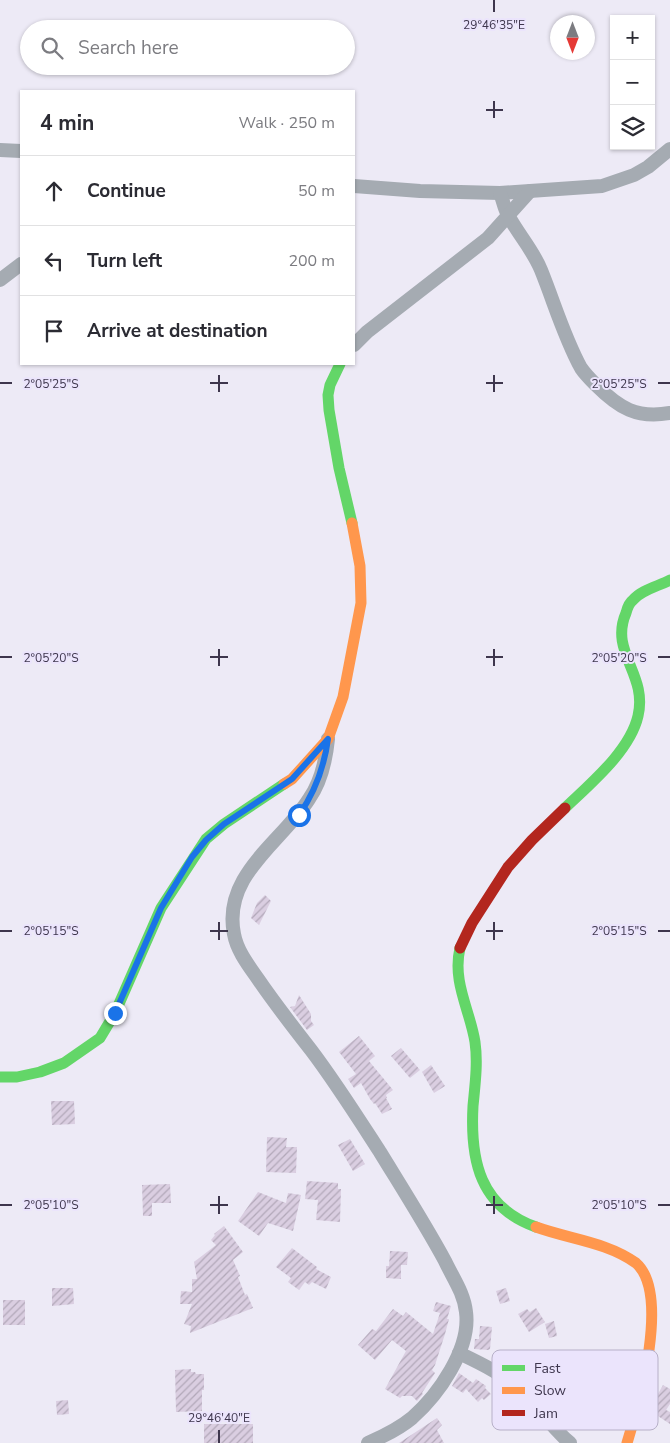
<!DOCTYPE html>
<meta charset="utf-8">
<style>
:root{--surface:#fff;--page:#f2f2f3;--text:#2b2b33;--muted:#7c7c81;--line:#e1e1e2}
body{margin:0;font-family:"Nunito Sans",sans-serif;background:var(--page);color:var(--text)}
.controls{position:absolute;right:15px;top:15px;display:grid;overflow:hidden;border-radius:0px;box-shadow:0 1px 4px #0004}
.controls button{width:45px;height:45px;display:grid;place-items:center;padding:0;border:0;border-bottom:1px solid var(--line);background:var(--surface);color:var(--text);font:25px sans-serif}
.compass{position:absolute;left:550px;top:15px;width:45px;height:45px;border-radius:50%;background:var(--surface);box-shadow:0 1px 4px #0004;rotate:180deg}
.stop{position:absolute;width:15px;height:15px;margin:-11px;border:4px solid #1a73e8;border-radius:50%;background:#fff}
.stop.end{background:#1a73e8;border-color:#fff;box-shadow:0 1px 5px #0008}
.list{margin:0;padding:0;list-style:none}
h2{display:flex;justify-content:space-between;align-items:center;height:65px;margin:0;padding:0 20px;font-size:21px}
h2 small{font-size:16px;font-weight:400;color:var(--muted)}
.list li{display:grid;grid-template-columns:32px 1fr auto;gap:15px;align-items:center;box-sizing:border-box;height:70px;padding:0 20px;border-top:1px solid var(--line)}
.list b{display:block;font-size:19px;white-space:nowrap}
.list em{font-size:16px;font-style:normal;color:var(--muted)}
.icon{flex:none;width:28px;height:28px;fill:none;stroke:currentColor;stroke-width:2;stroke-linecap:round;stroke-linejoin:round}
.map{position:relative;flex:none;width:670px;height:1443px;overflow:hidden}
.search{position:absolute;background:var(--surface);box-shadow:0 1px 4px #0004;left:20px;top:20px;width:335px;height:55px;display:flex;align-items:center;gap:12px;box-sizing:border-box;padding:0 18px;border-radius:28px;color:var(--muted);font-size:19px}
.panel{position:absolute;background:var(--surface);box-shadow:0 1px 4px #0004;left:20px;top:90px;width:335px;height:275px;border-radius:0px}
.map>svg:first-child{display:block}
</style>
<div class="map">
<svg width="670" height="1443" viewBox="0 0 670 1443">
<defs>
<pattern id="building-hatch" width="6" height="6" patternUnits="userSpaceOnUse" patternTransform="scale(1.25)"><rect width="6" height="6" fill="#dacee1"/><path d="M-1 1l2-2M0 6l6-6M5 7l2-2" fill="none" stroke="#b2a8b9"/></pattern>
</defs>
<rect width="100%" height="100%" fill="#edeaf6"/>
<g fill="url(#building-hatch)">
<polygon points="265,895 271,901 259,925 251,918 257,903"/>
<polygon points="299,995 311,1014 311,1021 314,1025 307,1030 290,1007 295,1006"/>
<polygon points="359,1036 375,1056 369,1061 393,1090 386,1095 387,1098 386,1098 392,1109 382,1114 375,1103 374,1104 370,1099 361,1083 354,1088 348,1079 356,1074 339,1052"/>
<polygon points="401,1048 420,1070 410,1078 391,1056"/>
<polygon points="431,1065 445,1086 434,1093 422,1072"/>
<polygon points="51,1101 74,1101 75,1124 52,1125"/>
<polygon points="267,1137 287,1138 286,1147 297,1147 296,1173 266,1172"/>
<polygon points="350,1139 365,1164 353,1171 338,1145"/>
<polygon points="307,1181 338,1183 338,1189 341,1189 340,1222 316,1220 318,1200 305,1199"/>
<polygon points="170,1184 171,1203 152,1203 152,1216 143,1216 142,1185"/>
<polygon points="258,1192 286,1203 288,1193 301,1195 293,1231 268,1223 259,1236 238,1221"/>
<polygon points="224,1226 243,1252 233,1260 240,1276 238,1277 245,1295 247,1294 253,1308 190,1333 191,1326 184,1324 192,1304 180,1304 181,1291 192,1292 192,1279 197,1279 194,1262 216,1245 211,1240 215,1235 214,1234"/>
<polygon points="292,1248 317,1267 316,1269 331,1277 326,1289 312,1282 309,1285 305,1282 299,1290 288,1282 291,1278 276,1267"/>
<polygon points="390,1251 408,1252 407,1265 401,1265 401,1279 386,1278 386,1266 389,1266"/>
<polygon points="52,1288 73,1288 74,1304 52,1306"/>
<polygon points="506,1288 510,1301 500,1304 496,1291"/>
<rect x="3" y="1300" width="22" height="25"/>
<polygon points="436,1302 451,1306 447,1319 449,1319 445,1334 435,1365 432,1370 435,1373 422,1393 423,1394 417,1401 412,1396 402,1396 400,1398 385,1389 406,1351 392,1340 375,1360 358,1345 372,1329 376,1331 393,1309 403,1316 406,1312 433,1334 440,1313 433,1311"/>
<polygon points="536,1308 545,1322 529,1332 518,1314 527,1309 530,1312"/>
<polygon points="554,1321 557,1336 549,1338 545,1324"/>
<polygon points="480,1326 492,1327 490,1349 488,1350 474,1349 475,1339 479,1339"/>
<polygon points="191,1369 191,1372 195,1372 196,1374 204,1374 204,1390 202,1390 202,1411 176,1412 175,1370"/>
<polygon points="459,1373 473,1383 476,1379 486,1386 485,1388 491,1394 484,1400 482,1398 478,1402 466,1389 463,1393 452,1386"/>
<polygon points="663,1385 670,1389 670,1404 666,1410 670,1412 670,1424 649,1410"/>
<polygon points="68,1400 69,1414 57,1415 56,1401"/>
<polygon points="437,1418 442,1425 437,1430 444,1443 399,1443"/>
<rect x="204" y="1424" width="49" height="19"/>
</g>
<g fill="none" stroke-linecap="round" stroke-linejoin="round">
<g stroke="#a5abb2" stroke-width="14">
<polyline points="0,150 21,151"/>
<polyline points="354,186 420,191 500,193 602,186 634,175 648,167 670,149"/>
<path d="M500 193C503 200 504 208 508 215 518 234 533 250 541 270 554 302 564 337 581 368 585 374 591 380 596 385 619 408 637 419 670 413"/>
<polyline points="0,280 21,264"/>
<polyline points="354,345 367,332 488,238 530,191"/>
<path d="M328 739C326 759 321 782 309 799 282 842 222 875 234 934 237 951 249 966 258 979 275 1004 293 1027 311 1050 336 1083 358 1118 380 1152 402 1188 425 1224 445 1261 453 1278 464 1293 466 1312 471 1349 438 1395 412 1418 400 1428 382 1437 368 1443"/>
<path d="M459 1353C482 1364 507 1376 525 1394 541 1410 553 1429 570 1443"/>
</g>
<g stroke="#63d668" stroke-width="11">
<polyline points="340,364 330,385 328,395 329,410 339,468 352,523"/>
<path d="M565 808C590 784 630 751 638 716 648 674 609 652 626 613 627 609 629 603 633 600 641 590 659 586 670 580"/>
<path d="M460 948C452 982 470 1010 475 1042 478 1063 475 1085 473 1106 470 1161 480 1207 536 1227"/>
<polyline points="0,1077 17,1077 40,1072 64,1063 100,1038 115,1013 161,908 206,839 224,824 284,784"/>
</g>
<g stroke="#ff974d" stroke-width="11">
<polyline points="284,784 292,779 328,739 343,697 361,603 360,566 352,523"/>
<path d="M536 1227C569 1239 607 1242 636 1263 670 1293 640 1402 627 1443"/>
</g>
<polyline stroke="#b3261e" stroke-width="11" points="460,948 472,923 508,867 532,840 565,808"/>
</g>
<g fill="none" stroke-linecap="round" stroke-linejoin="round">
<path stroke="#1a73e8" stroke-width="6" d="M115 1013 161 908 192 857 206 840 224 824 292 779 328 739C324 768 315 792 299 815"/>
</g>
<path fill="none" stroke="#3e364d" stroke-width="2" d="M494 0V12M494 101V118M486 110H503M219 375V392M494 375V392M0 383H12M210 383H228M486 383H503M658 383H670M219 649V666M494 649V666M0 657H12M210 657H228M486 657H503M658 657H670M219 922V940M494 922V940M0 931H12M210 931H228M486 931H503M658 931H670M219 1196V1214M494 1196V1214M0 1205H12M210 1205H228M486 1205H503M658 1205H670M219 1430V1443"/>
<rect x="492" y="1350" width="166" height="80" rx="8" fill="#ebe4fc" stroke="#b7b0c8" stroke-width="1"/>
<rect x="502" y="1365" width="23" height="6" fill="#63d668"/>
<rect x="502" y="1387" width="23" height="7" fill="#ff974d"/>
<rect x="502" y="1410" width="23" height="6" fill="#b3261e"/>
<g font-size="14" fill="#3e364d">
<text x="534" y="1373">Fast</text>
<text x="534" y="1395">Slow</text>
<text x="534" y="1418">Jam</text>
</g>
<g font-size="12" text-anchor="middle" fill="#3e364d" stroke="#ebe4fc" stroke-width="4" stroke-linejoin="round" paint-order="stroke">
<text x="494" y="29">29°46'35"E</text>
<text x="619" y="388">2°05'25"S</text>
<text x="51" y="388">2°05'25"S</text>
<text x="51" y="662">2°05'20"S</text>
<text x="619" y="662">2°05'20"S</text>
<text x="51" y="935">2°05'15"S</text>
<text x="619" y="935">2°05'15"S</text>
<text x="51" y="1209">2°05'10"S</text>
<text x="619" y="1209">2°05'10"S</text>
<text x="219" y="1422">29°46'40"E</text>
</g>
</svg>
<div class="controls">
<button>+</button>
<button>−</button>
<button><svg class="icon" aria-label="layers" viewBox="0 0 24 24"><path d="M12 4l9 5-9 5-9-5zM3 14l9 5 9-5"/></svg></button>
</div>
<svg class="compass" viewBox="-18 -18 36 36"><path d="M0-13l5 13h-10z" fill="#e53935"/><path d="M0 13l5-13h-10z" fill="#7c7c81"/></svg>
<div class="stop" style="left:299px;top:815px"></div>
<div class="stop end" style="left:115px;top:1013px"></div>
<div class="search"><svg class="icon" aria-label="search" viewBox="0 0 24 24"><circle cx="10" cy="10" r="6"/><path d="M15 15l6 6"/></svg>Search here</div>
<section class="panel">
<h2>4 min<small>Walk · 250 m</small></h2>
<ul class="list">
<li><svg class="icon" aria-label="ahead" viewBox="0 0 24 24"><path d="M12 20V5M6 11l6-6 6 6"/></svg><div><b>Continue</b></div><em>50 m</em></li>
<li><svg class="icon" aria-label="left" viewBox="0 0 24 24"><path d="M17 20v-9H6M10 6l-5 5 5 5"/></svg><div><b>Turn left</b></div><em>200 m</em></li>
<li><svg class="icon" aria-label="arrive" viewBox="0 0 24 24"><path d="M6 21V4h12l-3 4 3 4H6"/></svg><div><b>Arrive at destination</b></div></li>
</ul>
</section>
</div>
